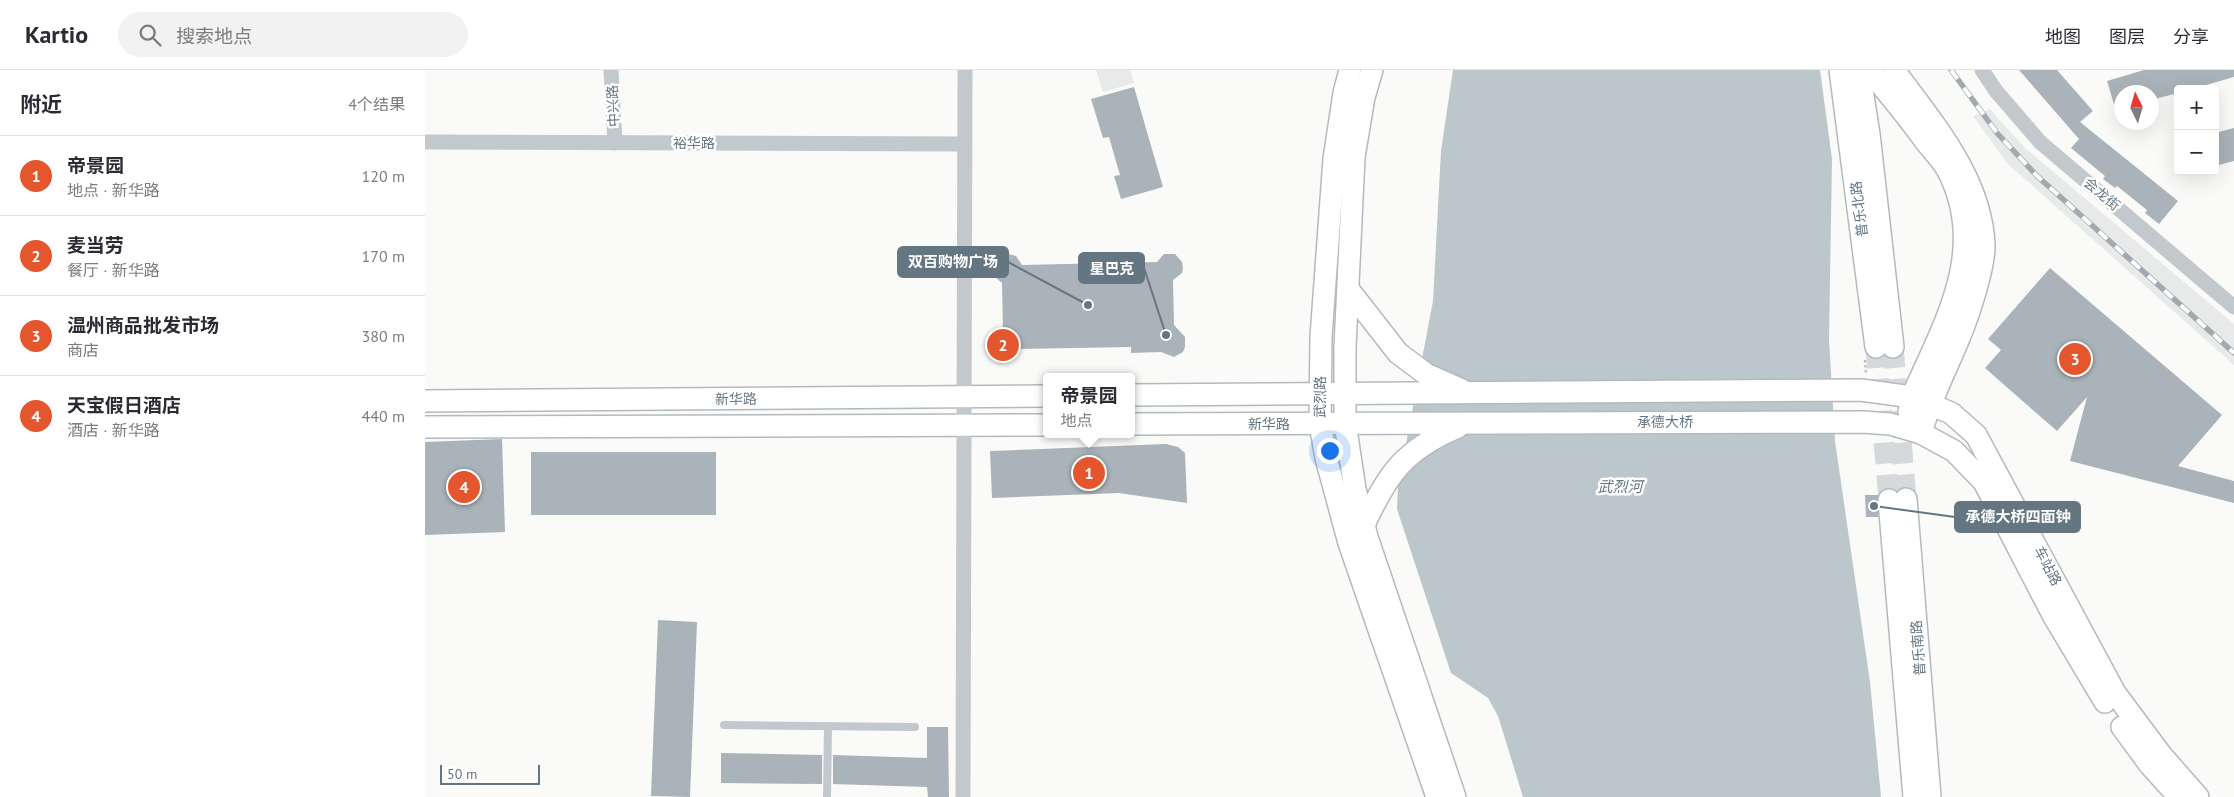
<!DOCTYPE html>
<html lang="zh">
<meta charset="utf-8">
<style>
:root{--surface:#fff;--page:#f2f2f3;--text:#2b2b33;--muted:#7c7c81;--line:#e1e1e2;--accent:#e4572e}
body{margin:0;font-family:"PT Sans","Noto Sans SC",sans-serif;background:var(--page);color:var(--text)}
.controls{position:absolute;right:15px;top:15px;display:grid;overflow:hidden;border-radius:5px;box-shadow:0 5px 20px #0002}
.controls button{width:45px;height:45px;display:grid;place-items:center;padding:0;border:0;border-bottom:1px solid var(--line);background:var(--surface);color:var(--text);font:25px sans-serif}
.compass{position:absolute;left:1689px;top:15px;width:45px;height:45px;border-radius:50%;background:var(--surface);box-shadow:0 5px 20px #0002;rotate:355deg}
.scale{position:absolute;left:15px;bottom:12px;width:100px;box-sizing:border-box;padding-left:5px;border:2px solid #657683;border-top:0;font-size:14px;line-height:18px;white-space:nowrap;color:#657683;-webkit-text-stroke:4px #fff;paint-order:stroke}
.you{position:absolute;left:904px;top:380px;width:18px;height:18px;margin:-12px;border:4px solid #fff;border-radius:50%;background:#1a73e8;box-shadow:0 0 0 8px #1a73e833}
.badge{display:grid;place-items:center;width:32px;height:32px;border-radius:50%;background:var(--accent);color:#fff;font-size:16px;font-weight:700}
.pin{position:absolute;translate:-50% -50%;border:2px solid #fff;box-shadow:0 1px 5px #0006}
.popup{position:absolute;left:618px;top:303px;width:92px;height:65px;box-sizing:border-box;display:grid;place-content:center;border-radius:5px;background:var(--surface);filter:drop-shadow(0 1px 4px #0005);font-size:16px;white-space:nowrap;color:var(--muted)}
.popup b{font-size:19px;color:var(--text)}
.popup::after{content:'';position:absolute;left:50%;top:100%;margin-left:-10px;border:10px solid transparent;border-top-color:var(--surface)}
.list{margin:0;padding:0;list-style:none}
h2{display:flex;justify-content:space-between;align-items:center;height:65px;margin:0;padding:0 20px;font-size:21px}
h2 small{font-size:16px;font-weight:400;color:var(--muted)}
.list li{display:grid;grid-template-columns:32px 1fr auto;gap:15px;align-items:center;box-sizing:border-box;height:80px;padding:0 20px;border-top:1px solid var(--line)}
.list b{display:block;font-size:19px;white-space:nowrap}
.list p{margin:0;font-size:16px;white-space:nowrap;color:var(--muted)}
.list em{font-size:16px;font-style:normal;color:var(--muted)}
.icon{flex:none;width:28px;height:28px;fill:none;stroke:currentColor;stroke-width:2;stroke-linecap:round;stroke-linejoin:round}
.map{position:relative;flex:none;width:1809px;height:727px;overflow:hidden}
header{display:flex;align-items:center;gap:30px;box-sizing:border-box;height:70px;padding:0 25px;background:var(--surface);border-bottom:1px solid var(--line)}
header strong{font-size:24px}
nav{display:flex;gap:28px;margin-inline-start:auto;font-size:18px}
.search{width:350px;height:45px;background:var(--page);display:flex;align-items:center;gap:12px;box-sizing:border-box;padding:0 18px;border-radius:28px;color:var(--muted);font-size:19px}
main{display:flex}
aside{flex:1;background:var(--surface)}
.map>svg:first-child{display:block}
</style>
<header>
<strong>Kartio</strong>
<div class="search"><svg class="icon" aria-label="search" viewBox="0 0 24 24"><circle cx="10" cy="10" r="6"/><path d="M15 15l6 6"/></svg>搜索地点</div>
<nav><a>地图</a><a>图层</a><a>分享</a></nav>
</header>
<main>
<aside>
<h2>附近<small>4个结果</small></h2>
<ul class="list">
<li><span class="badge">1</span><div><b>帝景园</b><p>地点 · 新华路</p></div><em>120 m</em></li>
<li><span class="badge">2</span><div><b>麦当劳</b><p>餐厅 · 新华路</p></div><em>170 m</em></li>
<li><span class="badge">3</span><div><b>温州商品批发市场</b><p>商店</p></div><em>380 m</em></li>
<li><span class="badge">4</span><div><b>天宝假日酒店</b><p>酒店 · 新华路</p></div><em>440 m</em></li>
</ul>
</aside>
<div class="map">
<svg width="1809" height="727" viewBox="0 0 1809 727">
<rect width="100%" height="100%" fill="#fafaf8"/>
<g fill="#e8e9e9">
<polygon points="671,0 705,0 709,13 678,22"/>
<polygon points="1565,39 1599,77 1809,254 1809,295 1583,94 1548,46"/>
</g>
<polygon fill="#bbc7cb" points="1028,0 1395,0 1407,89 1404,270 1410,371 1445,612 1456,727 1098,727 1073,646 1063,628 1026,603 972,439 973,416 1008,231 1016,81"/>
<g fill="#aab3b9">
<polygon points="1594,0 1632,0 1668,41 1655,52 1753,131 1734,154 1720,143 1722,140 1692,116 1690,118 1678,109 1680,106 1646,78 1654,69"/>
<polygon points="1719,0 1809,0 1809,7 1767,19 1753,19 1753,23 1726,30 1726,22 1696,22 1696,51 1694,51 1682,11"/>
<polygon points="709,17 738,117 696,129 689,106 695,105 684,67 678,68 666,29"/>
<polygon points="1809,58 1809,91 1790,96 1790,63"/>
<polygon points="580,183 591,186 597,195 732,192 739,184 750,184 757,192 758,198 757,203 748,210 749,255 760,267 760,277 758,282 749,287 736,282 706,283 706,277 592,279 585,287 574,287 570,284 566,274 570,266 578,260 577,213 570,207 567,198 571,188"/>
<polygon points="1625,198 1797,345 1753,396 1809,411 1809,433 1645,391 1662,327 1632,361 1560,298 1576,280 1563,269"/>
<polygon points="77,369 80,462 0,465 0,372"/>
<polygon points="741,374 753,377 760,383 762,433 694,423 567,428 565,381"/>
<rect x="106" y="382" width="185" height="63"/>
<polygon points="1440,425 1453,425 1453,447 1441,447"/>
<polygon points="233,550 272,552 265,727 226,726"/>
<polygon points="502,657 523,657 524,727 503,727 502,717 408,714 408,685 502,688"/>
<polygon points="296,683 397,685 397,714 296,713"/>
</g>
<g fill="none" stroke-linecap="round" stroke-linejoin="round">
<g stroke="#d5d9db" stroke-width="21" stroke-dasharray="21 11" stroke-linecap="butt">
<polyline points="1451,277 1464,430"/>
<polyline points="1468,277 1481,429"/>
</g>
<defs>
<g id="secondary">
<polyline points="925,0 919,23 909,89 896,267 895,354 901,388 924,473 1012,727"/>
<polyline points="947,0 939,27 929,87 920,277 920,353 930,419 942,467 1030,727"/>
<polyline points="1415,0 1451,277"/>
<polyline points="1434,0 1444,64 1468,277"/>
<path d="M1444 0C1464 24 1483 47 1501 72 1508 81 1517 90 1522 99 1565 180 1519 253 1487 327L1484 342"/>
<path d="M1469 0C1507 52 1557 108 1559 176 1559 199 1543 247 1534 268 1521 300 1505 330 1496 363"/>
<polyline points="923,219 973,283 1001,304 1037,320"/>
<polyline points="706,325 1436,320 1487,327 1526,343 1551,365 1690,623 1737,686 1773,727"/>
<polyline points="0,331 622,326"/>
<polyline points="706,354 1438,352 1465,354 1496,363 1529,381 1559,412 1628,545 1680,632"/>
<polyline points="0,357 622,355"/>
<polyline points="1481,429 1505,727"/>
<polyline points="1464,430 1489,727"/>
<path d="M939 455C962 404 980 379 1033 357"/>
<polyline points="1697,657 1725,695 1753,726"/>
</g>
</defs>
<use href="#secondary" stroke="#b3babf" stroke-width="24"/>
<polyline stroke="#bbbfc2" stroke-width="2.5" stroke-dasharray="2.5 2.5" stroke-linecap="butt" points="1440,290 1441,304"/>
<g stroke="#c3c8cc" stroke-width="8">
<polyline points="299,655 490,657"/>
<polyline points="402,727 403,656"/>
</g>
<g stroke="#c3c8cc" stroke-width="15">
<polyline points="186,0 190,73"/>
<polyline points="1557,0 1571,21 1615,72 1809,237"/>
<polyline points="0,72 539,74"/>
<polyline points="538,727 540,0"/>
</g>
<use href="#secondary" stroke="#fff" stroke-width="21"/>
<defs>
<polyline id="rail" points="1526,0 1572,63 1611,105 1809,283"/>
</defs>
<use href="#rail" stroke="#a2aab0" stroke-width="5.5"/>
<use href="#rail" stroke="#fff" stroke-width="4" stroke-dasharray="11" stroke-linecap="butt"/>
</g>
<g text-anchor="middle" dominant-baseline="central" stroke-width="5" stroke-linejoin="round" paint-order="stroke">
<g font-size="14" fill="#657683" stroke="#fff">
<text transform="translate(188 36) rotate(-93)">中兴路</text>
<text x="269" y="73">裕华路</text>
<text transform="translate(1677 124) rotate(40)">会龙街</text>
<text transform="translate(1434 139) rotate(-97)">普乐北路</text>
<text transform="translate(895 327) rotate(-89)">武烈路</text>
<text transform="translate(311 329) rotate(-1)">新华路</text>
<text x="1240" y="352">承德大桥</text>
<text x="844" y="354">新华路</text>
<text transform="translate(1623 496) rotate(62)">车站路</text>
<text transform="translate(1493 578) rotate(-94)">普乐南路</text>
</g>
<g font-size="15" font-style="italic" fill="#60757c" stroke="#fff">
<text x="1195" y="416">武烈河</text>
</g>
</g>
<path fill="none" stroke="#657683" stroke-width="2" d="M663 235L583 192M741 265L719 198M1449 436L1530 447"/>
<g fill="#657683" stroke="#fff" stroke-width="2">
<circle cx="663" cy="235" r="5"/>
<circle cx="741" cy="265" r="5"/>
<circle cx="1449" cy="436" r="5"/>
</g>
<g fill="#657683" stroke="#657683" stroke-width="2">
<rect x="473" y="177" width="110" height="30" rx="5"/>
<rect x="654" y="183" width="65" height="30" rx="5"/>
<rect x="1530" y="432" width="125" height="30" rx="5"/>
</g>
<g font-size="15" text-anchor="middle" font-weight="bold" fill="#fff">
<text x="528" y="197">双百购物广场</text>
<text x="687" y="204">星巴克</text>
<text x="1593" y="452">承德大桥四面钟</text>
</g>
</svg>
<div class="controls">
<button>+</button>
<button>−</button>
</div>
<svg class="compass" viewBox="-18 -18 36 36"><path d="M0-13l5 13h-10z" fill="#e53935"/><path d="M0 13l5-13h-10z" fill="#7c7c81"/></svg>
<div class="scale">50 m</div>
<div class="you"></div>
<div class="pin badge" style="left:664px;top:403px">1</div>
<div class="popup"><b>帝景园</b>地点</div>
<div class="pin badge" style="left:578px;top:275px">2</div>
<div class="pin badge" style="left:1650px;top:289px">3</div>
<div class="pin badge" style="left:39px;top:417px">4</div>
</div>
</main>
